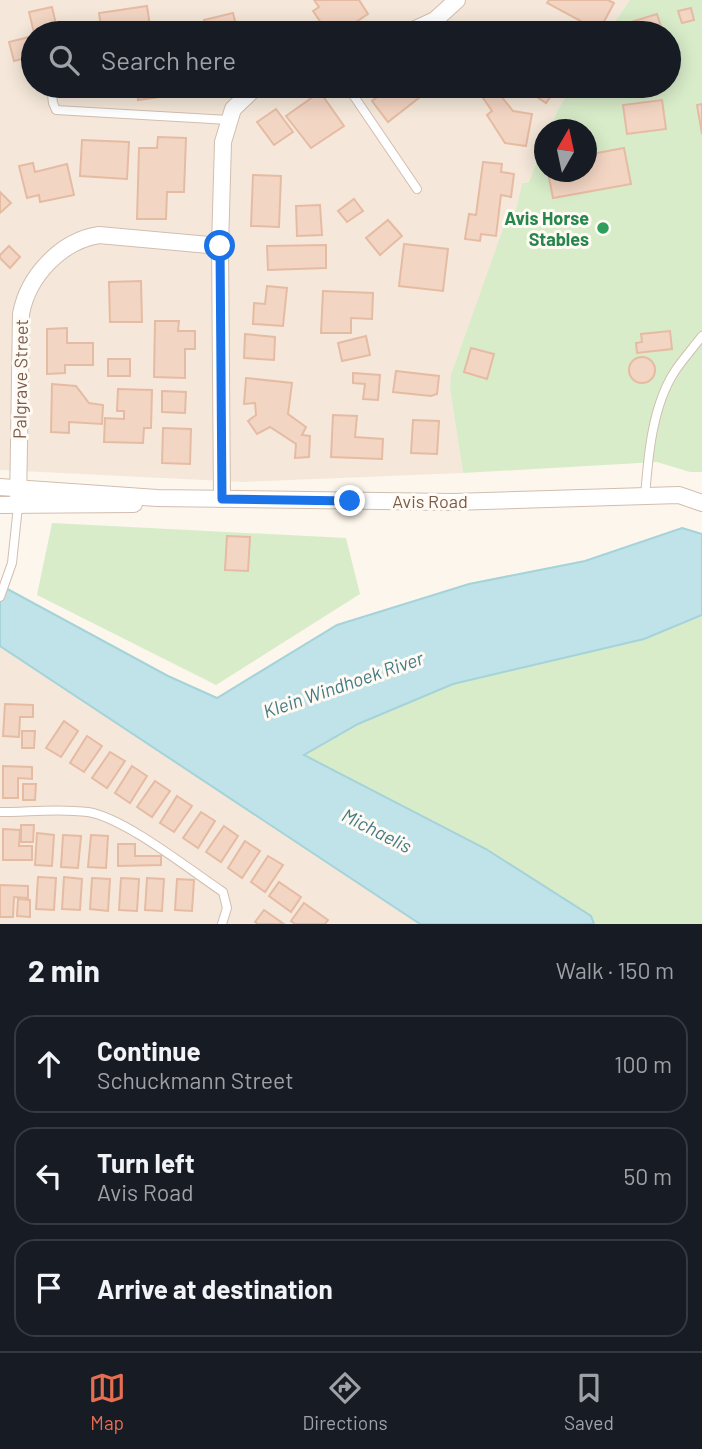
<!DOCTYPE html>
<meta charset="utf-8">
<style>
:root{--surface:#171b24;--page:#20242c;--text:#f1f3f6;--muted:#9ea1a6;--line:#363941;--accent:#e76f51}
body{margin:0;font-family:Barlow,sans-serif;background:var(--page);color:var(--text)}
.compass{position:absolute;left:534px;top:119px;width:63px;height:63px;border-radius:50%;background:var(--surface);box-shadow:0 4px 18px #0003;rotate:9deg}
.stop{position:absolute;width:21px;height:21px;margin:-16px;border:5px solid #1a73e8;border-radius:50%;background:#fff}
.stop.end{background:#1a73e8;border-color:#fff;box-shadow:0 2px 7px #0008}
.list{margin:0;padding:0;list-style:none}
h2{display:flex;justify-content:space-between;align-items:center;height:91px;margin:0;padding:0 28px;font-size:30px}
h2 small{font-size:23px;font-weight:400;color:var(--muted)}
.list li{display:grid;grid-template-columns:46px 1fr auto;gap:21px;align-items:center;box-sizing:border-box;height:98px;margin:0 14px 14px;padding:0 14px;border:2px solid var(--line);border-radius:21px}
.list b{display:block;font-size:26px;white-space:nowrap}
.list p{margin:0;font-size:23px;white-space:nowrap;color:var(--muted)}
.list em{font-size:23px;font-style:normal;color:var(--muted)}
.icon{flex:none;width:38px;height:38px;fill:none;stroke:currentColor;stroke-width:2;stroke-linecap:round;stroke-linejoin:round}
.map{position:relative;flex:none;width:702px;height:924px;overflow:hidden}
.search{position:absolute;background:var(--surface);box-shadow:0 4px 18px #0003;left:21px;right:21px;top:21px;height:77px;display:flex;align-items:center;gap:18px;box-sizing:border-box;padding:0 24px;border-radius:38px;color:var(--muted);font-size:26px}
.sheet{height:427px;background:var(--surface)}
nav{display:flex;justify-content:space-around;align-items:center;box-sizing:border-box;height:98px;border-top:2px solid var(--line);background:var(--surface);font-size:19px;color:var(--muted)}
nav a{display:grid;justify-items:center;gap:4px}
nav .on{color:var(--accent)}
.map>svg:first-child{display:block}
</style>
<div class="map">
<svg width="702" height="924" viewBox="0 0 702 924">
<rect width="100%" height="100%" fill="#fdf6ec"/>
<g fill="#f5e8da">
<polygon points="0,0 630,0 607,33 33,33 33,86 573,86 558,109 550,129 544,130 544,143 529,182 522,183 516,210 508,216 450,389 463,473 243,482 0,470"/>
<polygon points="0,646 158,750 420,924 0,924"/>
</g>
<g fill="#d8ecc9">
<polygon points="630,0 702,0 702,472 690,472 657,462 463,473 450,389 451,375 508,215 516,210 522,183 529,182 544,143 544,172 586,172 586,130 550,129 558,109 573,86 669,86 669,33 607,33"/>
<polygon points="52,523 346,538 360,594 216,685 37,595"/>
<polygon points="702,615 702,924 594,924 591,916 486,849 303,755 358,724 453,684 644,639"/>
</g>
<polygon fill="#bfe3e8" stroke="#a5d3da" stroke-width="2" points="682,528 702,534 702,615 644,639 453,684 358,724 304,755 486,849 591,916 594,924 420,924 0,646 0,585 168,676 217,698 337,625 469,584 585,561"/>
<g fill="#f3d5c3" stroke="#e6bba3" stroke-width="2">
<polygon points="314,0 359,0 368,14 339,33 328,33 313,11 319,7"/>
<polygon points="549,0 608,0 614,3 599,31 547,3"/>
<polygon points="147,6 151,33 102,33 99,13"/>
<polygon points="52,7 58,33 34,33 29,12"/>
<polygon points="691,8 694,20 682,23 678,11"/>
<polygon points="233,13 238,33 198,33 207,31 204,20"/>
<polygon points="657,14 663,33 628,33 625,24"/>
<polygon points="33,36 33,56 14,61 9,42"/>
<polygon points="109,86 159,86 160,97 138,100 137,89 110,93"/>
<polygon points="391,86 426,86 429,90 388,122 372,101"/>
<polygon points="493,86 513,111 532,114 526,146 505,143 487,115 492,111 481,95"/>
<polygon points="521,86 551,86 556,89 546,103"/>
<polygon points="320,92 344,126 311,148 286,116"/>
<polygon points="662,100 666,129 627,134 623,105"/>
<polygon points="702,104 702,134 697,105"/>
<polygon points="276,109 293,132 274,145 257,122"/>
<polygon points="158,137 186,138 184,192 167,192 166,219 137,219 139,148 157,148"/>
<polygon points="82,140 129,142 127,179 80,176"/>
<polygon points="624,148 631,184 553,198 548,172 586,172 586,155"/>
<polygon points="483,162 502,164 501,172 514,174 511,197 501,195 496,236 481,234 480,241 465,239 469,214 476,215"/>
<polygon points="33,163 35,172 67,164 74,195 40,202 39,195 27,198 19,166"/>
<polygon points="253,175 281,176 279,227 251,226"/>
<polygon points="0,192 11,203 0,213"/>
<polygon points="354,199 363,211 347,222 338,211"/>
<polygon points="320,205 322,235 297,236 296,206"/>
<polygon points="388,220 402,236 380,255 366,238"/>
<polygon points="404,244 448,249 443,291 399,286"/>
<polygon points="326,245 326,268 268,270 267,246"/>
<polygon points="9,246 20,257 10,268 0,258 0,255"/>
<polygon points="141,281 142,322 110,322 109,282"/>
<polygon points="267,286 287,288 283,326 253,324 254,303 265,304"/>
<polygon points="323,291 373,293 372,319 351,318 351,333 321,333"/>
<polygon points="155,321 179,321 178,331 195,331 195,349 185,349 185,378 154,377"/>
<polygon points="67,328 67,343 93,343 93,365 65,365 65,373 47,374 47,329"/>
<polygon points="670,331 672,349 637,353 636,343 642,342 641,334"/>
<polygon points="245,334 275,337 274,360 244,358"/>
<polygon points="366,336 370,355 342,361 338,343"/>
<polygon points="471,348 494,354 487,379 464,372"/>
<circle cx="642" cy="370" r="13"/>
<rect x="108" y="359" width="22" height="17"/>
<polygon points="396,371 439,376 437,394 431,396 393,392"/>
<polygon points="353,373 380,375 378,400 363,399 365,384 353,383"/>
<polygon points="246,378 292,383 288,414 306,427 302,435 310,436 309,457 295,458 296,444 270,427 257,434 248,421 256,415 255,403 244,404"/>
<polygon points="52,384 76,386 89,403 103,405 102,424 69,422 69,433 51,432"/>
<polygon points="118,389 152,390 151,428 144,428 143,443 104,442 105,418 124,419 124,411 117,411"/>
<polygon points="162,391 186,392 185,413 162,412"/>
<polygon points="333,415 357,416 355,437 383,439 382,459 331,457"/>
<polygon points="413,420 439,421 437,454 411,453"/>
<polygon points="163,428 191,429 190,464 162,463"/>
<polygon points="227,536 250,537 248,571 225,570"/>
<polygon points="5,704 33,705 33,717 20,717 19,737 3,736"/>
<polygon points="64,721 78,731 61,757 46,748"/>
<polygon points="22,731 35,731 34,748 22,748"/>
<polygon points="87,736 102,746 84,772 70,763"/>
<polygon points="110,752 125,761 107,788 92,778"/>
<polygon points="3,766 32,767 32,779 18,778 18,798 3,798"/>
<polygon points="132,766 147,776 130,803 115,793"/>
<polygon points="155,781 170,791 152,817 137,807"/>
<polygon points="23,784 36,784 35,800 23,800"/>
<polygon points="177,796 192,806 174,832 160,823"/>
<polygon points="201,812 215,821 198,848 183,838"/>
<polygon points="21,825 34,825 33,842 21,842"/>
<polygon points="224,826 238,836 221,862 206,852"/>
<polygon points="3,829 20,830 19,846 32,846 32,860 3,860"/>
<polygon points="37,833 54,835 52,866 35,865"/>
<polygon points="63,835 81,836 78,868 61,867"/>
<polygon points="91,835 108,836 106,868 88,867"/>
<polygon points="245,841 260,851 242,878 228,868"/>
<polygon points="118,844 135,844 135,856 161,856 161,865 118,866"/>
<polygon points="268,856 283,865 265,892 251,882"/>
<polygon points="38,877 56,878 54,910 36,909"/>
<polygon points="64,877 82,879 80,910 62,909"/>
<polygon points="92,878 110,879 108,911 90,909"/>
<polygon points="121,878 139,879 137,911 119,910"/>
<polygon points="147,878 164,879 162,911 145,910"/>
<polygon points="177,879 194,880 192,911 175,910"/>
<polygon points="279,882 301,897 291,912 269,896"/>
<polygon points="0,885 28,886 28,898 14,897 13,917 0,917"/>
<polygon points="18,899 30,900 30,917 17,916"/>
<polygon points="304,903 328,920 325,924 295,924 291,921"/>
<polygon points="264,910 284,924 258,924 255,922"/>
</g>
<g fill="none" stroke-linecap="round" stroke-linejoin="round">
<defs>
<g id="lane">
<polyline points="51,86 53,103 56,110 229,120"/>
<polyline points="347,86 417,189"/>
<path d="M645 497C648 457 652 406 675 371 683 359 693 348 702 336"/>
<polyline points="0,597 12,563 18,506"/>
<path d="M0 812C28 812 59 808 88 812 125 818 190 870 223 892L227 908 222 924"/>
</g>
<g id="street">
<polyline points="407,33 435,20 457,0"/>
<polyline points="0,487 157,498 452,502 679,495 702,503"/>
<polyline points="222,499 220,246 223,142 233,109 257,86"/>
<polyline points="0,505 134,504"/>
<path d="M18 506 21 314C28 276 61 241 99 235L220 246"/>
</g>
</defs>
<use href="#lane" stroke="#d1beb0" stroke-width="10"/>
<use href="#street" stroke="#d1beb0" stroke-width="18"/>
<use href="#lane" stroke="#fff" stroke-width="8"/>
<use href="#street" stroke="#fff" stroke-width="16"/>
</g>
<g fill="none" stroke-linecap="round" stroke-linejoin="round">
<polyline stroke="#1a73e8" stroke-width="9" points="220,246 222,499 350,501"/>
</g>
<circle fill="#2e9e5b" stroke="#fffaf3" stroke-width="2.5" cx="603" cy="228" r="7"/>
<g text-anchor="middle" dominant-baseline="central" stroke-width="6" stroke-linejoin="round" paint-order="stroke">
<g font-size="18" font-weight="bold" fill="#27864d" stroke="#fffaf3" text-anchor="end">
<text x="589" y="218">Avis Horse<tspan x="589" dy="21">Stables</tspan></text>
</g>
<g font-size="18" fill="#7a5c4d" stroke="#fffaf3">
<text transform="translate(20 379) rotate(-89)">Palgrave Street</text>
<text x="430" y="501">Avis Road</text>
</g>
<g font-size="19" font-style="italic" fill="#437c86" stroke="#fffaf3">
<text transform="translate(343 684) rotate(-19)">Klein Windhoek River</text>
<text transform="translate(377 830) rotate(27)">Michaelis</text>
</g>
</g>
</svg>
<svg class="compass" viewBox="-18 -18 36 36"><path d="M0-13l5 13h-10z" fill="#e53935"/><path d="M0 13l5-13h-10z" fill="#9ea1a6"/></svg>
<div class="stop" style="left:220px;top:246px"></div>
<div class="stop end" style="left:350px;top:501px"></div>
<div class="search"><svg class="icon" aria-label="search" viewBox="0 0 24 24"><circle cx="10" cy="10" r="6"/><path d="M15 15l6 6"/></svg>Search here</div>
</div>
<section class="sheet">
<h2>2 min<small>Walk · 150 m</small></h2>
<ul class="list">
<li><svg class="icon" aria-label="ahead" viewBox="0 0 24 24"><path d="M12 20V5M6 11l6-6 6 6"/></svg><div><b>Continue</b><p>Schuckmann Street</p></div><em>100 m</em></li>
<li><svg class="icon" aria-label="left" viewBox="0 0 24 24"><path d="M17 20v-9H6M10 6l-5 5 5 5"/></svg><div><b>Turn left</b><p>Avis Road</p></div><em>50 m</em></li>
<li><svg class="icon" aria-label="arrive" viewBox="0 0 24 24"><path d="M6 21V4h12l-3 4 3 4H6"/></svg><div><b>Arrive at destination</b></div></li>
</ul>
</section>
<nav>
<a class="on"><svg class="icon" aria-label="map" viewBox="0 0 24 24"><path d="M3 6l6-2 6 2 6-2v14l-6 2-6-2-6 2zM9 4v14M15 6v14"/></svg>Map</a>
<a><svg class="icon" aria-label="directions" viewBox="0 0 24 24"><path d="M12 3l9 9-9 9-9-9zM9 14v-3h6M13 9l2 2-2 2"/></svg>Directions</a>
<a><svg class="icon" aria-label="saved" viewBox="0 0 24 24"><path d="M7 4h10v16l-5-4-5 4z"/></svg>Saved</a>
</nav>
